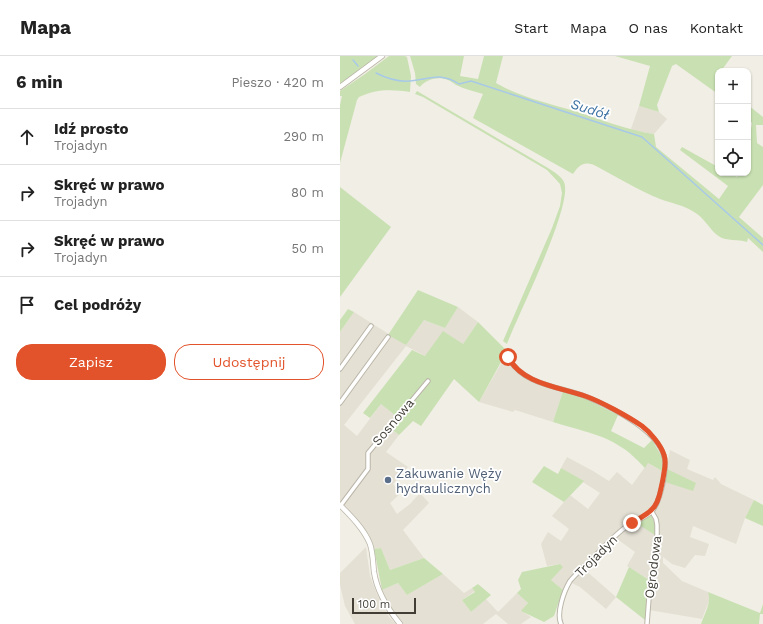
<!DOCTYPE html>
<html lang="pl">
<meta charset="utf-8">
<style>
:root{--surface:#fff;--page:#f2f2f2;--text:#222;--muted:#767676;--line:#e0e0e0;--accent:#e2532b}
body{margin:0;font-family:"Work Sans",sans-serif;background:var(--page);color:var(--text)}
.controls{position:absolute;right:12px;top:12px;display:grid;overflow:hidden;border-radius:8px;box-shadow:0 1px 3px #0004}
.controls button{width:36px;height:36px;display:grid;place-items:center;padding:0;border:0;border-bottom:1px solid var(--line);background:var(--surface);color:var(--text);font:20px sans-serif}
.scale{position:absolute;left:12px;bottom:10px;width:64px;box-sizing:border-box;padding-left:4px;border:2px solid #423e36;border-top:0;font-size:11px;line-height:14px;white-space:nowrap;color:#423e36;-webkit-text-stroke:3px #fff;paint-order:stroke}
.stop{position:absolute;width:12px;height:12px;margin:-9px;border:3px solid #e2532b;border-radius:50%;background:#fff}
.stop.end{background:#e2532b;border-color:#fff;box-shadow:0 1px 4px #0008}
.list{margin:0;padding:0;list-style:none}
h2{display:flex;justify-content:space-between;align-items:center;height:52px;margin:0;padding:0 16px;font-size:17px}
h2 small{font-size:13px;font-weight:400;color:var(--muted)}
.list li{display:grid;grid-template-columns:26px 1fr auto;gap:12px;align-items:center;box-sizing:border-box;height:56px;padding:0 16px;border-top:1px solid var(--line)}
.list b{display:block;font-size:15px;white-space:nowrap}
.list p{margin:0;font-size:13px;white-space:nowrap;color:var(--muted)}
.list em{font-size:13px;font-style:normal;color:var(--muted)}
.actions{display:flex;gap:8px;padding:12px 16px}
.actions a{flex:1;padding:9px 0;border:1px solid var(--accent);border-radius:16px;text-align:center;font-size:14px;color:var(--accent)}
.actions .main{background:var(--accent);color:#fff}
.icon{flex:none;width:22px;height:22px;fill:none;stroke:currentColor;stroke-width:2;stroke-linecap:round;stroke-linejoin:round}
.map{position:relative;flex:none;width:423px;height:568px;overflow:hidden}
header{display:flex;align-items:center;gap:24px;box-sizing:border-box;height:56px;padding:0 20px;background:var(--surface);border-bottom:1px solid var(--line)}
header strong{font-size:19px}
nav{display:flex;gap:22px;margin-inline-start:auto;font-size:14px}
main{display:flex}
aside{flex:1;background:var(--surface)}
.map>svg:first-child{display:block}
</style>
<header>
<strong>Mapa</strong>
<nav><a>Start</a><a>Mapa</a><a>O nas</a><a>Kontakt</a></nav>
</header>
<main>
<aside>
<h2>6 min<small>Pieszo · 420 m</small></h2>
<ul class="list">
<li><svg class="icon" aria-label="ahead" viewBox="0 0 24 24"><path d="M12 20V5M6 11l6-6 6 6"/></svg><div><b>Idź prosto</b><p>Trojadyn</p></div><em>290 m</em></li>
<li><svg class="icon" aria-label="right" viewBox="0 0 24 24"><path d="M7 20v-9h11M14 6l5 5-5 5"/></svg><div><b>Skręć w prawo</b><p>Trojadyn</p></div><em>80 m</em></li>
<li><svg class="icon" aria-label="right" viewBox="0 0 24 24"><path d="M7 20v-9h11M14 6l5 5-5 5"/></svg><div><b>Skręć w prawo</b><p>Trojadyn</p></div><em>50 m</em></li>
<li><svg class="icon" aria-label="arrive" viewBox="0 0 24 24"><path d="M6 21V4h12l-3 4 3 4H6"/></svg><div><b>Cel podróży</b></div></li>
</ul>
<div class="actions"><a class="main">Zapisz</a><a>Udostępnij</a></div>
</aside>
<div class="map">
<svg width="423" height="568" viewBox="0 0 423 568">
<rect width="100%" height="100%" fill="#f1eee5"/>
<g fill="#e4e0d4">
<polygon points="299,50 319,56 327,63 314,78 295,75 291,73"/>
<polygon points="118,251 138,266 123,288 85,300 66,290 4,369 17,380 41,348 56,360 48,370 59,379 46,396 68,411 53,428 61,437 50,447 57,458 70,448 80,437 89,447 63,474 84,502 50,514 41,492 34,493 26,475 0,444 0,276 14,256 66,289 84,264 105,272"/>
<polygon points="166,299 168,304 175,315 191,324 223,335 213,366 175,354 173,356 139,346"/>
<polygon points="330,394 350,404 347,413 373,424 375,421 381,428 414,444 405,462 396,488 353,470 350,481 369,488 365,500 355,499 345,512 332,508 323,501 323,507 342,525 368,536 370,540 369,545 362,563 309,554 311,525 287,510 295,496 273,480 231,520 223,534 211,524 220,508 207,510 201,488 208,476 221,485 229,473 212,460 230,439 248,453 260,437 221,412 227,401 253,415 269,425 277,416 292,429 308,407 318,413 326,416"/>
<polygon points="26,491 30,520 37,538 49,561 56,568 15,568 5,550 0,529 0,517"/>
<polygon points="244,513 276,541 266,553 240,531 232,527"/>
<polygon points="103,518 124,537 132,532 135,535 122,544 131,556 146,543 158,556 177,537 188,547 182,555 191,561 181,568 168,568 156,558 143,568 63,568 54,557 42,534 58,527 67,539"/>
</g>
<g fill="#c9e1b2">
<polygon points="0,0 38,0 0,29"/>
<path d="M49 0H65L67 1 71 20 70 36C52 33 35 33 19 41L17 44 0 107V49L2 40H0V35L25 18Z"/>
<path d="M70 0H124L120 20 138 23 144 0H163L156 27C180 41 208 47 234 55 260 63 286 74 314 78L316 91 379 143 388 130 340 94 342 91 378 111V117H389L397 121 399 117H408V93L412 67 408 62V49L423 61V69H416L417 87 423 91V129L399 161 423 182V196L408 182 407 186C398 183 386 185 380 181 370 175 365 162 354 156 343 149 331 147 320 143 298 134 275 120 254 109 244 105 239 109 233 118L133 62 143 38C134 35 124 33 116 29 113 27 111 25 108 24 99 20 86 23 80 31L76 28 75 17Z"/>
<polygon points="275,0 392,0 381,15 378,15 378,19 375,23 378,26 378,38 336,8 332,10 317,49 319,56 299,50 310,10"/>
<path d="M77 35 208 112C214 116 221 120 224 126 234 148 177 261 167 288L163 285 212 172 220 150 222 137 220 128 207 114 83 41 75 38Z"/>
<polygon points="0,131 51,171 0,241"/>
<polygon points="78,234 118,251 105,272 84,264 66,289 48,279"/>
<polygon points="8,253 14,256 0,276 0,264"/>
<polygon points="138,266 165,293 166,297 139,346 114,323 81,370 73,365 59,379 48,370 56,360 41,348 30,362 23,357 72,294 85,300 103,275 123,288"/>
<path d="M223 335 244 342 278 359 271 375 304 392 312 384 322 401V415L308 407 305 412C297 404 290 396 281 391 263 378 234 373 213 366Z"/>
<polygon points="204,410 218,418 221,412 244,425 224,446 192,426"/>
<polygon points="327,413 356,427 353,435 325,426"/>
<polygon points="414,444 423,449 423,470 405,462"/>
<path d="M309 460H311C315 466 316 472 315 479L296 467Z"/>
<polygon points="41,492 50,514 84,502 103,518 67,539 58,527 42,534 34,493"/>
<polygon points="220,508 223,511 211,524 223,534 214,560 204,566 181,555 188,547 177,537 181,533 178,524 182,516"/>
<polygon points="289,511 309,524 305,564 276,541"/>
<polygon points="138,528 151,539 131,556 122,544 135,536 132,532"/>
<path d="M368 536 420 557 423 548V558H420L419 568H361C364 559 372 546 368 536Z"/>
</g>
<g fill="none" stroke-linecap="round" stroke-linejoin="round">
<g stroke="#a8c9e7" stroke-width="1.5">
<polyline points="13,4 18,10"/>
<path d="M36 17C46 22 57 26 69 25 89 24 100 15 119 28L131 25 302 81 423 189"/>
</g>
<defs>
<g id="minor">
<path d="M168 301C183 330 220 330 247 341 271 351 327 378 325 409 325 420 320 446 312 455 306 462 294 465 287 470 272 481 260 495 247 508 242 513 235 519 230 525 224 535 216 557 221 568"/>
<polyline points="0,313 31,270"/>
<polyline points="0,347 48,281"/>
<polyline points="1,449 28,413 28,397 88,325"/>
<polyline points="307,568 310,528 317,499 317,469 316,463 312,456"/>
</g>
<g id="tertiary">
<polyline points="0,31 42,0"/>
<path d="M0 449C11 460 24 473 30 488 33 497 33 507 34 516 37 536 47 552 60 568"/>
</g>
</defs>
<use href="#minor" stroke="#bbb6a9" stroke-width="5.5"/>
<use href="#tertiary" stroke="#bbb6a9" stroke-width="6"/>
<use href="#minor" stroke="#fff" stroke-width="3.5"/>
<use href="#tertiary" stroke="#fff" stroke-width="4.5"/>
</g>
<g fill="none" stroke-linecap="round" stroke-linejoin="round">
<path stroke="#e2532b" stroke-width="5" d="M168 301C182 328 219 331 245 340 260 345 289 361 302 370 310 376 321 389 324 399 327 407 324 415 323 423 317 452 317 452 292 467"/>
</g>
<circle fill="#5c6f8a" stroke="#fff" stroke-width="1.5" cx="48" cy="424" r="4"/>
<g text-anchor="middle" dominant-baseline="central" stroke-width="3.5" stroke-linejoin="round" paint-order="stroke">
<g font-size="13" fill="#423e36" stroke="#fff">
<text transform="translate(53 366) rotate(-50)">Sosnowa</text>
<text transform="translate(256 500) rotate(-45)">Trojadyn</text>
<text transform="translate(313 511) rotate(-83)">Ogrodowa</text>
</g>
<g font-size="13" fill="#4e5e75" stroke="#fff" text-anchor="start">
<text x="56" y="417">Zakuwanie Węży<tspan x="56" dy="15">hydraulicznych</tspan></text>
</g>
<g font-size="14" font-style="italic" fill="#3b70a2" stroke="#fff">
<text transform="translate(250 53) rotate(18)">Sudół</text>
</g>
</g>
</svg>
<div class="controls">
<button>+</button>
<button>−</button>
<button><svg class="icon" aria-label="locate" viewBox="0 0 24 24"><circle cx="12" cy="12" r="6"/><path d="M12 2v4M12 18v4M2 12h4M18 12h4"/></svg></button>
</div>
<div class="scale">100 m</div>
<div class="stop" style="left:168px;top:301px"></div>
<div class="stop end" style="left:292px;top:467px"></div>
</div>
</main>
